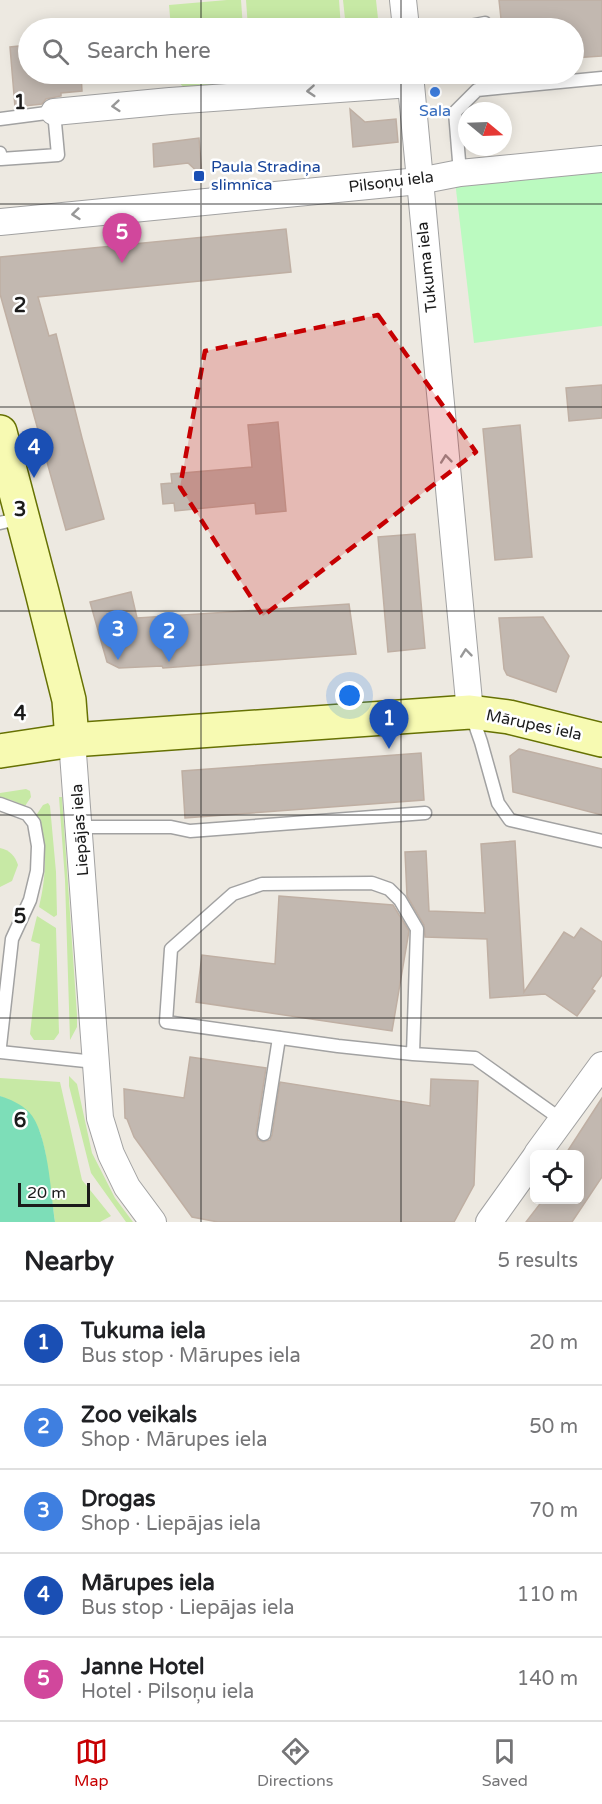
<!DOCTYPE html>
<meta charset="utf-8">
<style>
:root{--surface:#fff;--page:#f2f2f2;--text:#202124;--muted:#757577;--line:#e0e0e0;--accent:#c70002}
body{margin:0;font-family:"Varela Round",sans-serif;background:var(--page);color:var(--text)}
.controls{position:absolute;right:18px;bottom:18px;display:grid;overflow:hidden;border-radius:9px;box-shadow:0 3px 15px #0003}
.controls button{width:54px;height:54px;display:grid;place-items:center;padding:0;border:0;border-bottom:2px solid var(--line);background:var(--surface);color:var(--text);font:30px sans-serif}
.compass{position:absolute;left:458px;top:102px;width:54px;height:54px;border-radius:50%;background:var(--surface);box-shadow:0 3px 15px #0003;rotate:109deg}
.scale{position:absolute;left:18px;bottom:15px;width:72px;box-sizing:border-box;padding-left:6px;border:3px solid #1b1b1b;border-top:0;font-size:16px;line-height:21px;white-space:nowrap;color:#1b1b1b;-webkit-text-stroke:4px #fff;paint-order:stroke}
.you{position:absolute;left:350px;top:696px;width:21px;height:21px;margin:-15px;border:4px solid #fff;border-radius:50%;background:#1a73e8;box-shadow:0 0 0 9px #1a73e833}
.badge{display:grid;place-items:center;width:39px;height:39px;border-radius:50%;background:var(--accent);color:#fff;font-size:20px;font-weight:700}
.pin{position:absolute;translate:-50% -50px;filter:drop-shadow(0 2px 3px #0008)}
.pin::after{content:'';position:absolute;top:32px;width:21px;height:18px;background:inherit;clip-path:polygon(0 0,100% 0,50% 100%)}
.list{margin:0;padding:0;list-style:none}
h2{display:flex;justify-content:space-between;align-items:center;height:78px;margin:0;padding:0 24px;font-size:26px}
h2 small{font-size:20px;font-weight:400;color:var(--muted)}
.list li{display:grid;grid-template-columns:39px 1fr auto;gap:18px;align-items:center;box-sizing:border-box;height:84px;padding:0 24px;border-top:2px solid var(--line)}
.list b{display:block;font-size:22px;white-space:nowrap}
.list p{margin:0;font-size:20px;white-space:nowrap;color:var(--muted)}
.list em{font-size:20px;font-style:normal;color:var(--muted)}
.icon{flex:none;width:33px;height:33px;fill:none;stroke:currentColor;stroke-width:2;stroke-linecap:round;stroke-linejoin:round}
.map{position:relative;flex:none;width:602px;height:1222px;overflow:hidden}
.search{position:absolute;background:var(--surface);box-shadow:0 3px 15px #0003;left:18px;right:18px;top:18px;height:66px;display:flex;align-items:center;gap:15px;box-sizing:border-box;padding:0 21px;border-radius:33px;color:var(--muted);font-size:22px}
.sheet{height:498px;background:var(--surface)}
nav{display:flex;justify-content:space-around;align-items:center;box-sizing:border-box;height:84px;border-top:2px solid var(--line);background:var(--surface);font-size:16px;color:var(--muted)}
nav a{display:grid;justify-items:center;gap:3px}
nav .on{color:var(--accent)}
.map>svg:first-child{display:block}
</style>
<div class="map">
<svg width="602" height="1222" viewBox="0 0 602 1222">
<rect width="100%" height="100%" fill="#ede9e1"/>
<g fill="#c7e9a5">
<polygon points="227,0 241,0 243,28 171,28 169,5"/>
<polygon points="246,0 339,0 341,28 296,28 295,26 288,27 288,28 248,28"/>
<polygon points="343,0 376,0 379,28 346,28"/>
<path d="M176 74H290V84L192 92C184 88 177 83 176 74Z"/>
<polygon points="296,74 345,74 346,79 297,83"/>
<polygon points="26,789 30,791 31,797 25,806 11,800 0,798 0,793"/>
<polygon points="59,797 62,797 77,1015 77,1027 70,1040 65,880"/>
<path d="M48 803 50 806 56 872 57 915 54 917 39 907C46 878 49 844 35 817L43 805Z"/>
<path d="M0 848C10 850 15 856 18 865L12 881 0 887Z"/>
<polygon points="37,916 56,928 59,1033 54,1040 34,1040 30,1034 40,944 31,941"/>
<polygon points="69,1076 77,1084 92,1153 115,1198 133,1222 126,1222 91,1173 69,1086"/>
<polygon points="0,1078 60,1082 82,1180 111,1216 100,1222 55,1222 45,1151 40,1132 19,1105 0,1096"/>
</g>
<polygon fill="#bbfac0" points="602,172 602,326 474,343 455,181"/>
<path fill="#7ddeb8" d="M0 1096C10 1099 21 1104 29 1112 48 1132 51 1194 55 1222H0Z"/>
<g fill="#c2b8b0" stroke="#bfafa3" stroke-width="1.5">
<polygon points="499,0 602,0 602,56 573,58 573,28 502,28"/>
<polygon points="28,45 28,74 81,74 82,91 61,93 61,96 46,99 42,104 15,107 10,47"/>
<polygon points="350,109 365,122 396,119 398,142 353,147"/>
<polygon points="199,138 202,176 188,163 154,167 153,144"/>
<polygon points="286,229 291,272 38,297 49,336 56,334 82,438 104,519 66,530 0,294 0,257"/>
<polygon points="602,385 602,418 569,421 566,388"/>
<polygon points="278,422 286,511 256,514 255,503 175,511 174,503 163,504 161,484 172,483 171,474 252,467 248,425"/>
<polygon points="520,425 532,557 495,560 483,429"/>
<polygon points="415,534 425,648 388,652 378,537"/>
<polygon points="131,592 137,618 349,604 356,654 163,668 162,666 119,668 107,662 90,602"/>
<polygon points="543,617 569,656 556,692 507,675 504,669 499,618"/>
<polygon points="519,749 602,769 602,815 513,792 510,756"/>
<polygon points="421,753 424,800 185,818 182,771"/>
<polygon points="515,841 524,992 564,932 574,938 581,928 602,942 602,975 592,989 595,991 577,1016 545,994 490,998 487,939 425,937 424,925 407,896 405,852 426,851 429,911 485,913 481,844"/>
<polygon points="279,896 393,905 409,931 392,1031 196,1002 202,955 275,964"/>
<polygon points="190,1057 266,1068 256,1133 258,1140 263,1142 270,1140 272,1135 280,1082 430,1106 431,1079 478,1081 474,1185 454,1222 218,1222 192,1217 134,1137 127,1119 125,1118 124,1089 184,1098"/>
<polygon points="602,1098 602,1177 572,1222 526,1222 543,1200 579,1200 579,1155 565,1155"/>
</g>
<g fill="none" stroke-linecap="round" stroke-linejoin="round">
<defs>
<g id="lane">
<polyline points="459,28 485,23"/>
<polyline points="0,119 54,112 58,155 1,159 0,153"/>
<polyline points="460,173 455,112 477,90 602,78"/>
<polyline points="0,523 22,518"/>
<polyline points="472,716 481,742 498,803 510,820 602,841"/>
<polyline points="0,804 27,814 34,823 38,846 37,871 30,900 12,939 0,1046"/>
<polyline points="80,827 171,827 190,831 425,813"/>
<polyline points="0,1052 95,1062"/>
<polyline points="413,1054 417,929 400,900 389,889 372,883 262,884 233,894 171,949 166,1022 338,1046 413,1054 475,1058 562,1120"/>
<polyline points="264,1134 279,1038"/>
</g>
<g id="street">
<polyline points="403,0 406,28"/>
<polyline points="410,74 470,712"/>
<polyline points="54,112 170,101 411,84"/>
<polyline points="0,222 419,181 460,173 602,159"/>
<polyline points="72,740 100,1118 111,1154 127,1187 153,1222"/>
<polyline points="537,1154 602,1065"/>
<polyline points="489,1222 534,1159"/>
</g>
<g id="secondary">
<polyline points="0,432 42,592 69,700 72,740"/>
<polyline points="0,751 72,740 470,712 509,717 602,740"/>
</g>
</defs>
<use href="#lane" stroke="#a2a2a2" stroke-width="15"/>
<use href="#street" stroke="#a2a2a2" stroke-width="28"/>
<use href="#secondary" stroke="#667103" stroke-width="36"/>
<use href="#lane" stroke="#fff" stroke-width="12"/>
<use href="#street" stroke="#fff" stroke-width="26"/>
<use href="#secondary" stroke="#f7fab2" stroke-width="33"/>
</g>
<defs><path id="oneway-chevron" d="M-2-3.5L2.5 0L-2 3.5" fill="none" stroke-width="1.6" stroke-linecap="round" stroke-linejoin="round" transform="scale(1.5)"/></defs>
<g stroke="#989898">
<use href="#oneway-chevron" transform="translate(311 91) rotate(176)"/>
<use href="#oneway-chevron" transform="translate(116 106) rotate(175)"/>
<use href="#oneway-chevron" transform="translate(76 214) rotate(174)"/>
<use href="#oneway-chevron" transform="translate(446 459) rotate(-96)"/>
<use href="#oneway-chevron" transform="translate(466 653) rotate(-96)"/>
</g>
<path fill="#c70002" fill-opacity="0.2" stroke="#c70002" stroke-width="4.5" stroke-dasharray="12 8" stroke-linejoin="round" d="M378 315 476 452 263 616 180 487 205 351Z"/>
<path fill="none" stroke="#1b1b1b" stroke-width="1.5" stroke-opacity="0.55" d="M201 0V28M401 0V28M201 74V1222M401 74V1222M0 204H602M0 407H602M0 611H602M0 815H602M0 1018H602"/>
<circle fill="#3f7fe0" stroke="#fff" stroke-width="2" cx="435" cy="92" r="6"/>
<rect fill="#1a4fb4" stroke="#fff" stroke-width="2" x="193" y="170" width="12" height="12" rx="3"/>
<g text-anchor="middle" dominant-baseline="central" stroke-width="5" stroke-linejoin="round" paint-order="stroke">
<g font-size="16" fill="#366cbe" stroke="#fff">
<text x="435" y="111">Sala</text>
</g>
<g font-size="16" fill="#164399" stroke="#fff" text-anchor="start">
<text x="211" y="167">Paula Stradiņa<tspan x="211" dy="18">slimnīca</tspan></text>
</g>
<g font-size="16" fill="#1b1b1b" stroke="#fff">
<text transform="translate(391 182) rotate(-7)">Pilsoņu iela</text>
<text transform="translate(427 267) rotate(-96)">Tukuma iela</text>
<text transform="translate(534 725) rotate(12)">Mārupes iela</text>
<text transform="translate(80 830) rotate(-94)">Liepājas iela</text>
</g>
</g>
<g font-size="20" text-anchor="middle" font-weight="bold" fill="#1b1b1b" stroke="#fff" stroke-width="5" stroke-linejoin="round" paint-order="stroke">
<text x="20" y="109">1</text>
<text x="20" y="312">2</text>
<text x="20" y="516">3</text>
<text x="20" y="720">4</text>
<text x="20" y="923">5</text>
<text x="20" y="1127">6</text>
</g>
</svg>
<div class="controls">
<button><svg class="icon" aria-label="locate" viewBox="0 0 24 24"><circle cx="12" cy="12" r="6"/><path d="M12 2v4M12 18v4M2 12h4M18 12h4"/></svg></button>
</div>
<svg class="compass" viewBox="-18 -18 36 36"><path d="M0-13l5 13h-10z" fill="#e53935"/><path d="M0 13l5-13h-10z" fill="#757577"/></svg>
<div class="scale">20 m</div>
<div class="you"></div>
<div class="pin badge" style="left:389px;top:749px;background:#1a4fb4">1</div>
<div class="pin badge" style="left:169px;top:662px;background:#3f7fe0">2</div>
<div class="pin badge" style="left:118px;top:660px;background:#3f7fe0">3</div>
<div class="pin badge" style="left:34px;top:478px;background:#1a4fb4">4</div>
<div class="pin badge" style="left:122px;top:263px;background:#d1479c">5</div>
<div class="search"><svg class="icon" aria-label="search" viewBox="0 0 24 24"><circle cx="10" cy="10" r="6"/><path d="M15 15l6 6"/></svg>Search here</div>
</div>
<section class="sheet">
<h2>Nearby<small>5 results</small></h2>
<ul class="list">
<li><span class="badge" style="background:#1a4fb4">1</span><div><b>Tukuma iela</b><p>Bus stop · Mārupes iela</p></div><em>20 m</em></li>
<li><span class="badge" style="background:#3f7fe0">2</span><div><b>Zoo veikals</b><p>Shop · Mārupes iela</p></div><em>50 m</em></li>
<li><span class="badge" style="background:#3f7fe0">3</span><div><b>Drogas</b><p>Shop · Liepājas iela</p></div><em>70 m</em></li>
<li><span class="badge" style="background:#1a4fb4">4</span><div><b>Mārupes iela</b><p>Bus stop · Liepājas iela</p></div><em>110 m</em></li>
<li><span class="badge" style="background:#d1479c">5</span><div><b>Janne Hotel</b><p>Hotel · Pilsoņu iela</p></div><em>140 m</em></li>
</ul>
</section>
<nav>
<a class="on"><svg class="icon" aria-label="map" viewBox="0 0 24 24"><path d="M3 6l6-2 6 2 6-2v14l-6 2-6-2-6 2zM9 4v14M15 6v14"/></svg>Map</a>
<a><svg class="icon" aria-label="directions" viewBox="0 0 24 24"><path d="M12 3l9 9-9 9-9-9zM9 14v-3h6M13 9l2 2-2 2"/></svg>Directions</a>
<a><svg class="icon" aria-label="saved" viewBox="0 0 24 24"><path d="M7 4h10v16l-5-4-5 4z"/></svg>Saved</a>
</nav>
